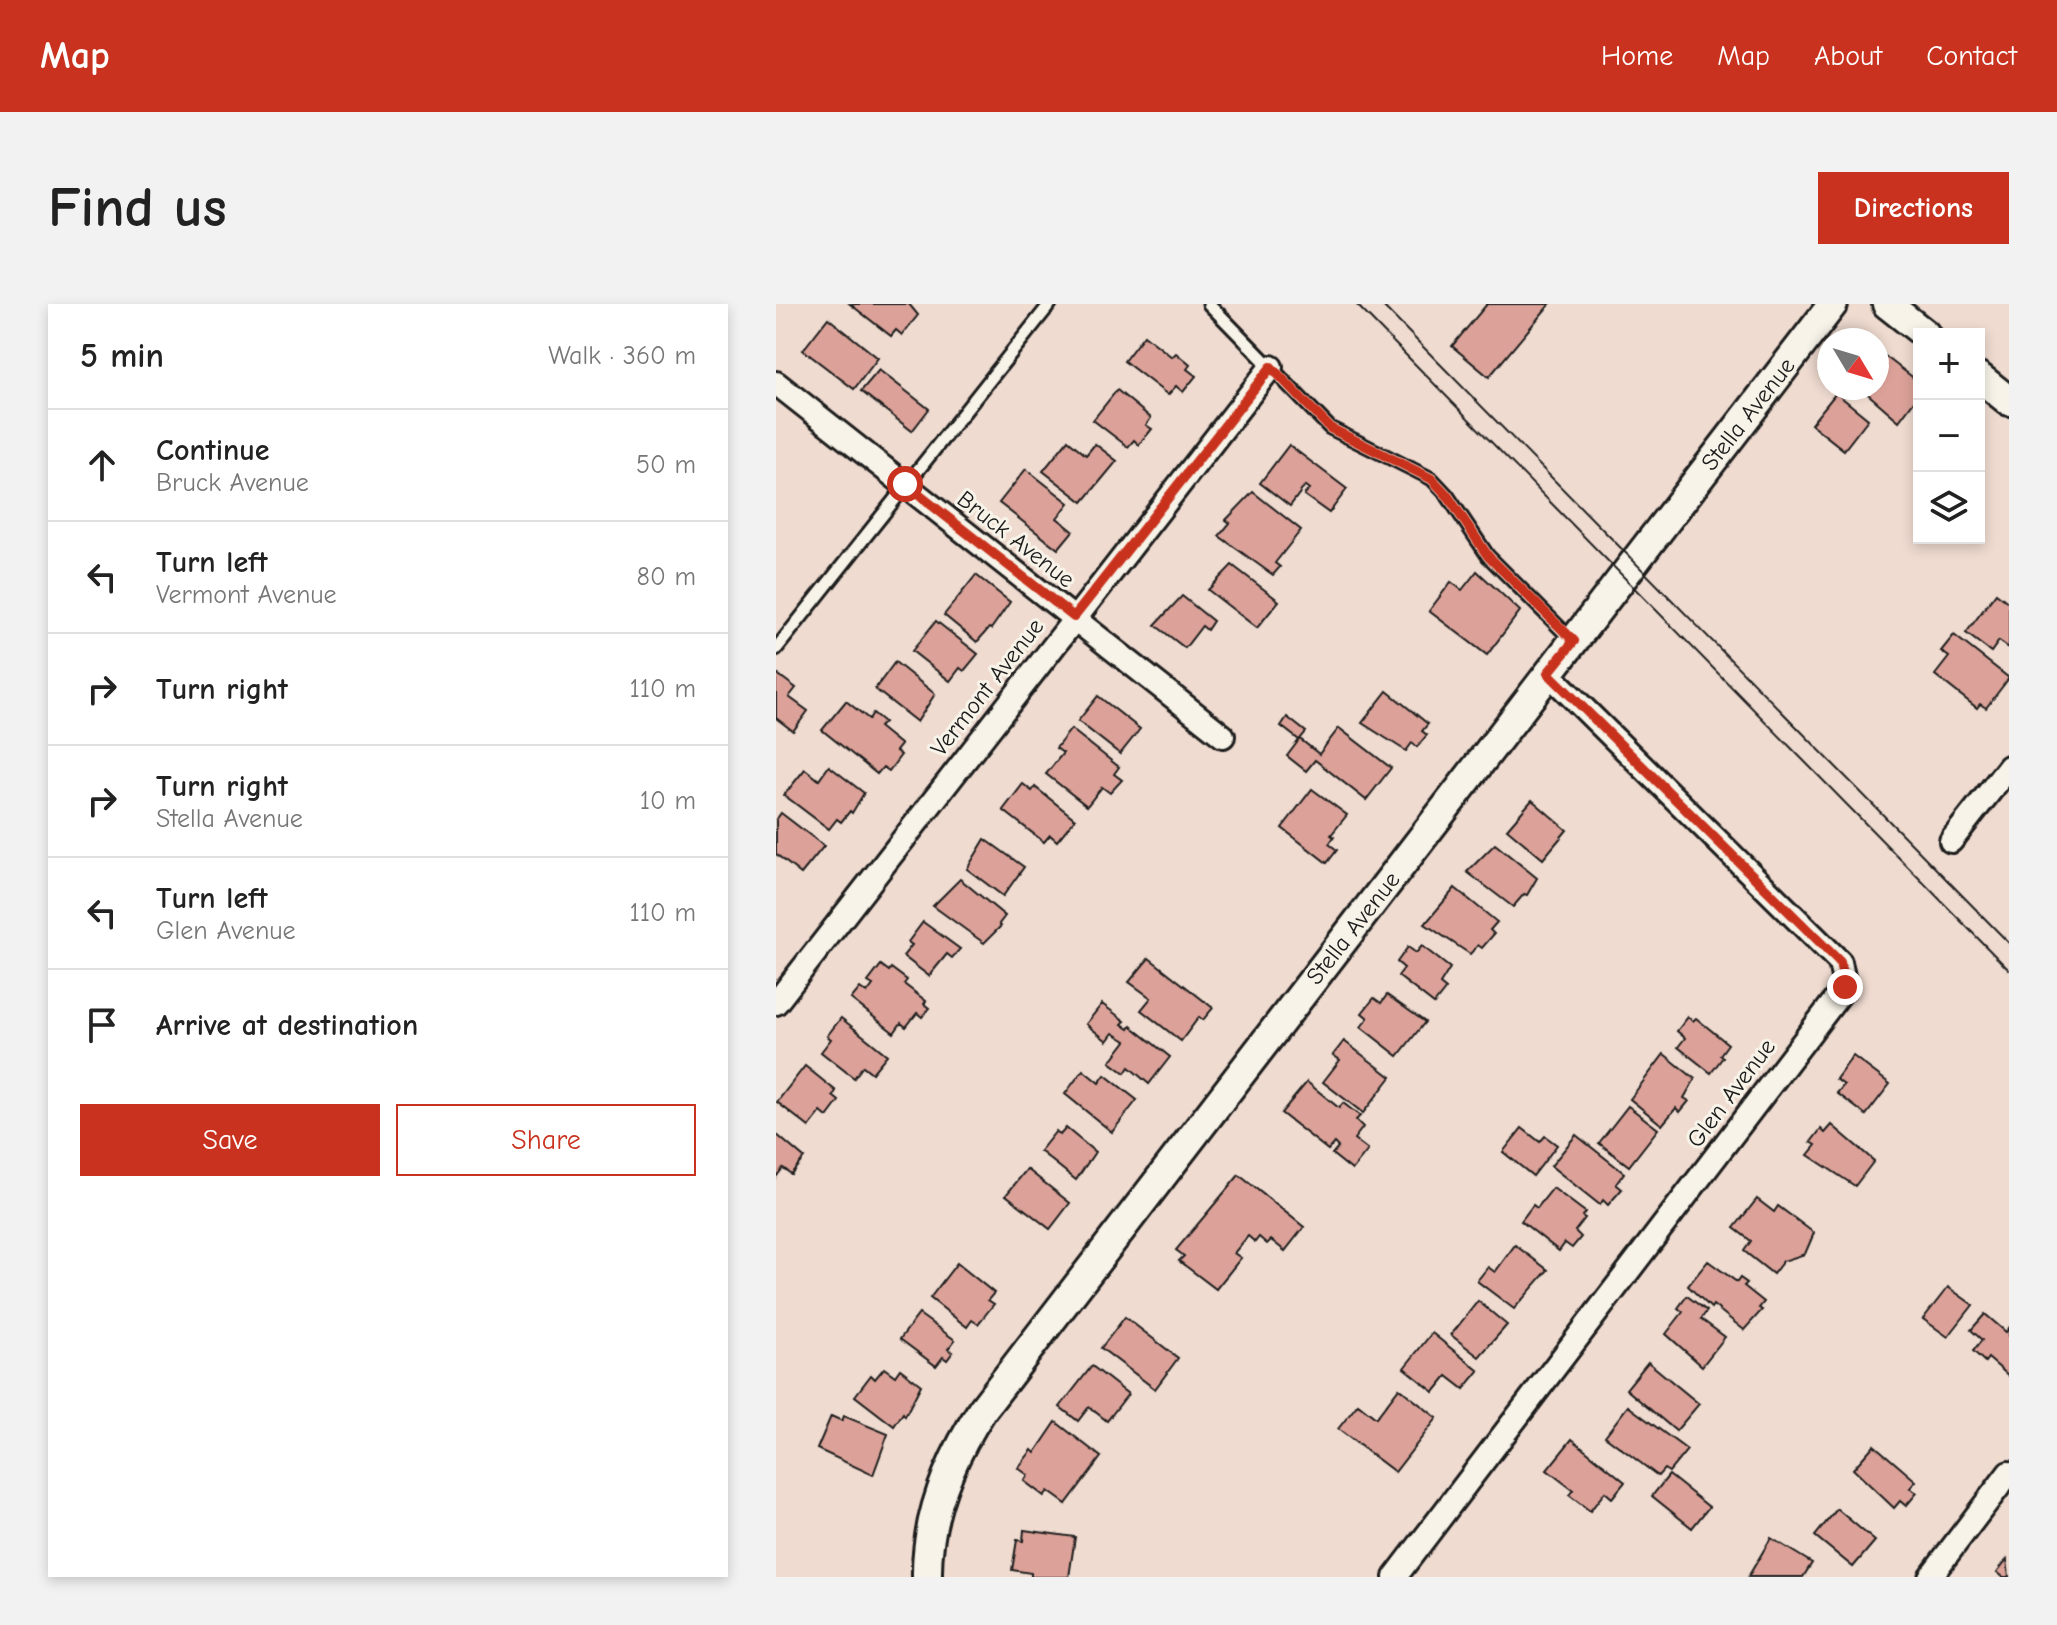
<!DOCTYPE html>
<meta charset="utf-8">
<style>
:root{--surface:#fff;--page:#f2f2f2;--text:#222;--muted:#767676;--line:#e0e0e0;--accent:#c8321e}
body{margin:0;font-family:"Comic Neue",sans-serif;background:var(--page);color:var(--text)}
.controls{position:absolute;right:24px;top:24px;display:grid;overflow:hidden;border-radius:0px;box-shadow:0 4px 12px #0003}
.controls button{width:72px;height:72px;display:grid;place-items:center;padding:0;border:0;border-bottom:2px solid var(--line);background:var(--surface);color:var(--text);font:40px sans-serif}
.compass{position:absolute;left:1041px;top:24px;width:72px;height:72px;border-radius:50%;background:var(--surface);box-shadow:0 4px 12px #0003;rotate:128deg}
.stop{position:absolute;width:24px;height:24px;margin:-18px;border:6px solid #c8321e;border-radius:50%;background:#fff}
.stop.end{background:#c8321e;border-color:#fff;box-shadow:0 2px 8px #0008}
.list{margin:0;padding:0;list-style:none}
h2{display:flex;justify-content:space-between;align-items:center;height:104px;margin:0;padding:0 32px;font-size:34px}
h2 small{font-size:26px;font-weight:400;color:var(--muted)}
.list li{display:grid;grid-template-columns:52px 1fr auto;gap:24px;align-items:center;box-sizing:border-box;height:112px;padding:0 32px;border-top:2px solid var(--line)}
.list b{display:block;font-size:30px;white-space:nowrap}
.list p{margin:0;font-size:26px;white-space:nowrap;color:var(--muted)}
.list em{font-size:26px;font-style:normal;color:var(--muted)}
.actions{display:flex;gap:16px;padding:24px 32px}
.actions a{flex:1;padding:18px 0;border:2px solid var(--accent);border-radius:0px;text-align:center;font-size:28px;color:var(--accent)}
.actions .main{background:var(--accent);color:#fff}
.icon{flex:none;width:44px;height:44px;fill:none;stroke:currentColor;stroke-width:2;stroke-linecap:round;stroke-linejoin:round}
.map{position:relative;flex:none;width:1233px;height:1273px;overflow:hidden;border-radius:0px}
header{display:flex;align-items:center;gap:48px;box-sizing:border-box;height:112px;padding:0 40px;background:var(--accent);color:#fff}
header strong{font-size:38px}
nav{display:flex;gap:44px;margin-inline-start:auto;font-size:28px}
.intro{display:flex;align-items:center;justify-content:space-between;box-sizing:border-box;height:192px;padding:0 48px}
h1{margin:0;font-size:56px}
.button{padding:20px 36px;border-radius:0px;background:var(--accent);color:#fff;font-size:28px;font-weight:700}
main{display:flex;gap:48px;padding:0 48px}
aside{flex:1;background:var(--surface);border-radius:0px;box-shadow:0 4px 12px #0003}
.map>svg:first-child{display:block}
</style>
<header>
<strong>Map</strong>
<nav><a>Home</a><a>Map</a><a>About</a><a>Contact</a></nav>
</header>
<div class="intro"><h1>Find us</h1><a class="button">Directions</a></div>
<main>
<aside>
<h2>5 min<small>Walk · 360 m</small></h2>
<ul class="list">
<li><svg class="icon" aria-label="ahead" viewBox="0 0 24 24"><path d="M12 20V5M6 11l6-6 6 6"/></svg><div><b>Continue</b><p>Bruck Avenue</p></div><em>50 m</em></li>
<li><svg class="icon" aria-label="left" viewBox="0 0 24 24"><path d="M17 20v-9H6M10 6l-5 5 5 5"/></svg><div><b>Turn left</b><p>Vermont Avenue</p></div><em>80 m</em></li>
<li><svg class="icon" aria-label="right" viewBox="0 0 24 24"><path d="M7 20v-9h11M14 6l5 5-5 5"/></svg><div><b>Turn right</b></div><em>110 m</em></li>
<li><svg class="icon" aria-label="right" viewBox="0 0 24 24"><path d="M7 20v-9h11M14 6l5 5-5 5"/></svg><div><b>Turn right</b><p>Stella Avenue</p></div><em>10 m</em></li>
<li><svg class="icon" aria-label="left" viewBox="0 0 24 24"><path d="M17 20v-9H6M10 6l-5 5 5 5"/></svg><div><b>Turn left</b><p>Glen Avenue</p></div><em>110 m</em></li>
<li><svg class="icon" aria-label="arrive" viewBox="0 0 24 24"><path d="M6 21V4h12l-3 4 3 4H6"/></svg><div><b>Arrive at destination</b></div></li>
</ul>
<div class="actions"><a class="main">Save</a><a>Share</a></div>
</aside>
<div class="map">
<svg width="1233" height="1273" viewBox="0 0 1233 1273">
<rect width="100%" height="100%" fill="#efdbd0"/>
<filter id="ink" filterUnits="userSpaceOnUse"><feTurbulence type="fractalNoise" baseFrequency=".0125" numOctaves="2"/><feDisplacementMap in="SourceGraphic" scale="16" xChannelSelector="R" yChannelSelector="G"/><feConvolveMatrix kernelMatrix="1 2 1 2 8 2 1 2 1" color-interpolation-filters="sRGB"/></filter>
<g filter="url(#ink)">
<g fill="#dca299" stroke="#1c1c1c" stroke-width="2">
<polygon points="74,0 133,0 142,11 126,31 120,26 115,32"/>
<polygon points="711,0 774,0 713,73 676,42"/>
<polygon points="52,14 102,54 78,85 27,46"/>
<polygon points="368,31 396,53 400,49 414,61 411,65 420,72 407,88 400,82 392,91 348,57"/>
<polygon points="1101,46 1143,78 1138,91 1141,93 1123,117 1085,84 1101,84"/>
<polygon points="103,66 153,105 136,127 85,87"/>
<polygon points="341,86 375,114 370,121 376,125 363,141 358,136 352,143 317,116"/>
<polygon points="1060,89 1092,115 1068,146 1035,120"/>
<polygon points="292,136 310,151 319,140 341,157 307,198 267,167"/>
<polygon points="513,141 571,185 553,209 528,191 533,185 529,182 514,202 484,179"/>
<polygon points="250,165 293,199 281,214 297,227 282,245 223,199"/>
<polygon points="477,188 525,226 499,259 504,263 497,271 443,232 454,219 450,216"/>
<polygon points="456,261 503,297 481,324 432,286"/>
<polygon points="701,267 744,307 711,351 653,307 675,278 686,286"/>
<polygon points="200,271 234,298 215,325 213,324 201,338 168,311"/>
<polygon points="1220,289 1233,299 1233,344 1223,337 1215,348 1190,329"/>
<polygon points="406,292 437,317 431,326 426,322 409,344 379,321"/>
<polygon points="160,317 202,350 188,367 184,364 174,377 136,347"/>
<polygon points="1178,331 1233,374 1210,404 1204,400 1201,404 1159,371 1173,353 1165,347"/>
<polygon points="119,358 159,390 141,418 99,385"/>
<polygon points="0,369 20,384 13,393 32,407 17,427 0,414"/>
<polygon points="611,387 652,420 646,427 651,431 641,443 636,439 630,447 586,419"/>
<polygon points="322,392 364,425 344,450 302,417"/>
<polygon points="70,397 93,415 97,409 108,418 103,423 125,441 120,447 125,451 113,467 107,463 101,470 46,426"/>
<polygon points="511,413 530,428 524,435 543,450 563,424 615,464 590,496 539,456 530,467 511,452 523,436 505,422"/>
<polygon points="295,425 343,463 338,470 346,476 334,489 326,483 311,502 270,470 287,449 280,444"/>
<polygon points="53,462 88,489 76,509 74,507 65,518 61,515 53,525 8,491 29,465 43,476"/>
<polygon points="247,480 256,487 259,483 299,515 281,537 274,531 268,538 227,506"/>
<polygon points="536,485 571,511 555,531 558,533 553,540 561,546 551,559 506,524"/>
<polygon points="756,496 791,526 767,555 731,525"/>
<polygon points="5,509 48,542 25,570 0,550 0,516"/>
<polygon points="209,535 248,563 227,592 191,565"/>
<polygon points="719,540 761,574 751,591 748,590 737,603 691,568"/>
<polygon points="184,575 229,612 223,620 225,622 208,639 157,602"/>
<polygon points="679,584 721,618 714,626 718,630 706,644 702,641 694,650 649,620"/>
<polygon points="147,618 184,645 176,654 171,650 153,672 127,652 136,641 132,638"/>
<polygon points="646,642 674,664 664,680 670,685 658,700 622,672 628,664 621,658 632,643 640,649"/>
<polygon points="373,654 437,704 427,716 423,713 405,737 365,706 375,694 353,678"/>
<polygon points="105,661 113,667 115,664 131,676 128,680 150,697 148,700 153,704 146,713 141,709 130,723 125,719 118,729 75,695 84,684 91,689 97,681 92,678"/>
<polygon points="611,691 649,718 622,752 585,723 592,714 586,709 598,694 605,699"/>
<polygon points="326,700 349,717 346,720 353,725 355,722 394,753 373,780 353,763 349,769 334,758 350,737 337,729 331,737 310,720"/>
<polygon points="912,713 917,717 920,714 952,740 944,751 947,753 935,769 902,743 909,734 901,727"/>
<polygon points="65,714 111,751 96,769 87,762 78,774 45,748 55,735 51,732"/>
<polygon points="568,737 615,773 587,809 547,778 564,756 557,751"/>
<polygon points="888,750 919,775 908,794 913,797 904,808 900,804 886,821 854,795"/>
<polygon points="1077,752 1114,780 1090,811 1061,789 1068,781 1060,775"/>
<polygon points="29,762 60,787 57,792 63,797 51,813 45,808 33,823 1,798"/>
<polygon points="307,766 323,779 329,771 361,796 336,828 289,790"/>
<polygon points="531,778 563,804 567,799 584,812 580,816 587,823 578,835 592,846 576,866 556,850 562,843 558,839 552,846 505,809"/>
<polygon points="852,802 882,825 853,862 823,839"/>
<polygon points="1056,821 1098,857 1079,882 1032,851 1040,841 1035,838 1045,825 1049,829"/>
<polygon points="290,824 319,848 300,876 264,847 280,827 284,831"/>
<polygon points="746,824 764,838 769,832 781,841 757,872 727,848"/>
<polygon points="0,830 28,854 15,870 7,864 0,873"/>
<polygon points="800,831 848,869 840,880 846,885 832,901 827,896 824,901 775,862"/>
<polygon points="251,865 294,899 274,925 230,891"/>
<polygon points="463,871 528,923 509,947 495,936 491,940 483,933 479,938 472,932 458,949 465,954 440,985 403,957 408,952 400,946"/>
<polygon points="777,884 809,908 806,912 809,914 799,927 805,933 796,944 789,939 783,947 745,917 757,901 761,904"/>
<polygon points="981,895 998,908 1002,902 1038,929 1029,950 1007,957 997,970 968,947 975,937 958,924"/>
<polygon points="739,941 772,966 738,1005 701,977 712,963 719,968"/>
<polygon points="932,957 961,978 964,974 971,979 968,982 988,998 983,1004 986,1006 968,1026 937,1001 935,1004 912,982"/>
<polygon points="181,959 218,989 212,996 218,1000 202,1020 196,1016 191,1023 154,994"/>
<polygon points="1172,983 1197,1001 1172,1033 1147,1015"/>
<polygon points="911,992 931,1007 925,1015 949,1033 926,1062 890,1030 907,1008 902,1004"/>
<polygon points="702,997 731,1021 703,1053 675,1031"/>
<polygon points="143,1010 179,1036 172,1045 177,1048 171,1056 167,1053 160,1062 124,1035"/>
<polygon points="1209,1010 1230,1028 1233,1024 1233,1072 1212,1054 1209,1058 1197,1047 1206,1036 1195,1026"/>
<polygon points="349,1013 402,1054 379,1085 325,1044"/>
<polygon points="656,1029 703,1067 688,1085 671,1072 658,1088 628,1064"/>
<polygon points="872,1058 923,1100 900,1127 850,1085"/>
<polygon points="316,1062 352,1090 331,1117 313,1103 302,1117 284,1103"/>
<polygon points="108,1064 119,1072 124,1065 145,1081 129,1112 127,1109 118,1122 79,1092 95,1071 99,1075"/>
<polygon points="623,1084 661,1114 619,1168 562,1125 582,1100 600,1114"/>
<polygon points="852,1102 911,1146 893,1168 888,1165 882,1172 829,1132"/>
<polygon points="55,1112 66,1117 68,1112 112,1130 97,1171 41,1145"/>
<polygon points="280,1118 325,1153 290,1200 272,1187 268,1192 248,1177 252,1171 242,1164 256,1146 259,1149"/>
<polygon points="796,1135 849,1178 836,1194 829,1188 814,1207 793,1191 797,1186 771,1166"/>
<polygon points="1098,1141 1140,1177 1134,1184 1141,1189 1130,1202 1124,1197 1118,1204 1077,1165"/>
<polygon points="893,1171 933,1203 916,1224 876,1192"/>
<polygon points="1061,1205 1099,1237 1077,1263 1039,1232"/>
<polygon points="248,1226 299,1233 293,1273 255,1273 255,1269 236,1266 241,1236 247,1237"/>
<polygon points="995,1234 1036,1259 1027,1273 972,1273"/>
<polygon points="1231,1255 1233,1273 1227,1273 1221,1268"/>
</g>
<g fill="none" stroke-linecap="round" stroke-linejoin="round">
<defs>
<g id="service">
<polyline points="433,0 554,124 656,175 671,191 712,252 797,337"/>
<polyline points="0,345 274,0"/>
</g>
<g id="minor">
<polyline points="0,79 447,432"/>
<polyline points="1175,537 1233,463"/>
<polyline points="0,699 495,63"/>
<polyline points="619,1273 1069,683 1064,658 772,369"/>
<polyline points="1154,1273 1233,1169"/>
</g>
<g id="tertiary">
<polyline points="1111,0 1149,30"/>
<polyline points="1203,73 1233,97"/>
<path d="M151 1273C150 1212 173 1157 206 1106L1057 0"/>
</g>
</defs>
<use href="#service" stroke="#1c1c1c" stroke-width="17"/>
<use href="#minor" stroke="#1c1c1c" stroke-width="28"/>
<use href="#tertiary" stroke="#1c1c1c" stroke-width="34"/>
<use href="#service" stroke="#f7f3e8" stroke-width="11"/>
<use href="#minor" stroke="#f7f3e8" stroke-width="22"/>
<use href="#tertiary" stroke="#f7f3e8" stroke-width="28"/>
<g stroke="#1c1c1c" stroke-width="2">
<polyline points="580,0 1233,666"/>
<polyline points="605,0 1233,639"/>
</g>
</g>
</g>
<g fill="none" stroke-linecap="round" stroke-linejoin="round" filter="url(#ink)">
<polyline stroke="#c8321e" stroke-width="10" points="129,180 298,313 495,63 554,124 656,175 671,191 712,252 798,337 772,369 1064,658 1069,683"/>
</g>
<g text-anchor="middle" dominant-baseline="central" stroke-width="6" stroke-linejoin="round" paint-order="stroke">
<g font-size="24" fill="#1c1c1c" stroke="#f7f3e8">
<text transform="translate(972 110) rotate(-52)">Stella Avenue</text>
<text transform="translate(240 235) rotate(38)">Bruck Avenue</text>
<text transform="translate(211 383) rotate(-52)">Vermont Avenue</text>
<text transform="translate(577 624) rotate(-52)">Stella Avenue</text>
<text transform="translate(955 789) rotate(-53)">Glen Avenue</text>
</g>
</g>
</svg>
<div class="controls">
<button>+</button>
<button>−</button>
<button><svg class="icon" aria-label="layers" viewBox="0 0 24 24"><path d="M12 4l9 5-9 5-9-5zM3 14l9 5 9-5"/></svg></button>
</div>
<svg class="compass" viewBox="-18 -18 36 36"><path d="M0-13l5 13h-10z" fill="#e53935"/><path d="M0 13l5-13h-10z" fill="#767676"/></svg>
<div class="stop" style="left:129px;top:180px"></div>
<div class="stop end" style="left:1069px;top:683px"></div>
</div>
</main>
